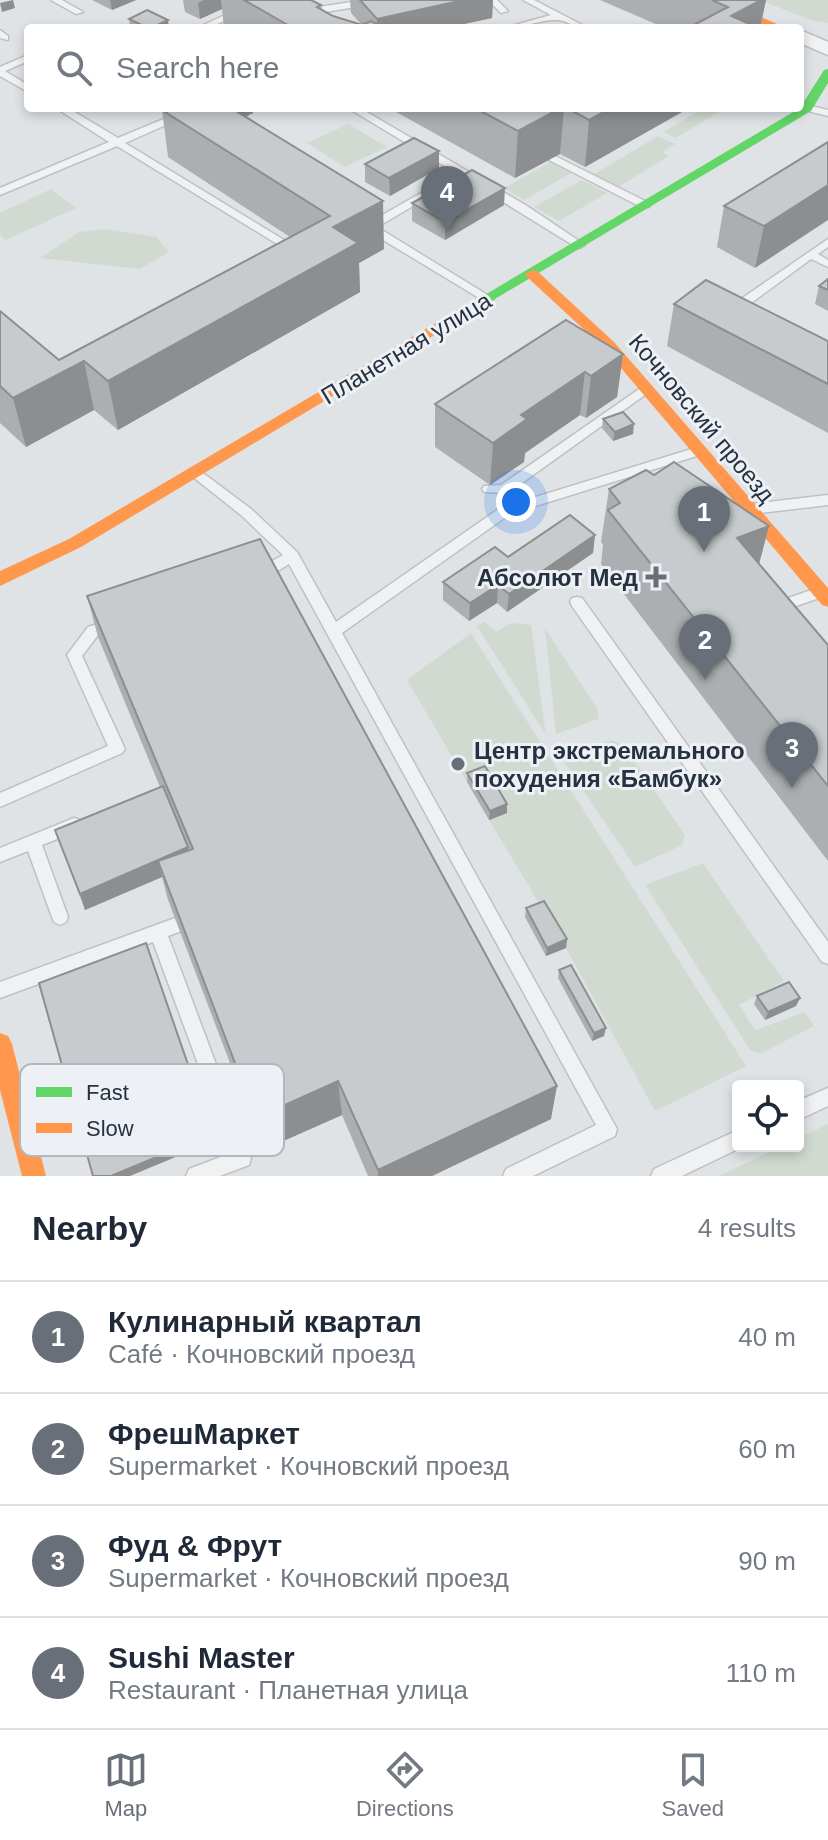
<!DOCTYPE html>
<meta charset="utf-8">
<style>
:root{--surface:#fff;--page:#f2f2f3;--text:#1f2937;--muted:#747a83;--line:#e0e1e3;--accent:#686f79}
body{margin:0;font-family:Arial,sans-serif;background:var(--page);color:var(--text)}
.controls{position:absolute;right:24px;bottom:24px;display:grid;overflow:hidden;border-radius:8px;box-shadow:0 4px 12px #0003}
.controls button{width:72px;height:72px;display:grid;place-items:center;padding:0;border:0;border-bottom:2px solid var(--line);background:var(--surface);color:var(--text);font:40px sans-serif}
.you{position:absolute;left:516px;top:502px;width:28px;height:28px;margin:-20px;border:6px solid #fff;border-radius:50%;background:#1a73e8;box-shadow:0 0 0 12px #1a73e833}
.badge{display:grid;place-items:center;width:52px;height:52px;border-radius:50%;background:var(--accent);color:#fff;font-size:26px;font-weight:700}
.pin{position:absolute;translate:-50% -66px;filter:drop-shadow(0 2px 4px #0008)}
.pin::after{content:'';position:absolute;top:42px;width:28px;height:24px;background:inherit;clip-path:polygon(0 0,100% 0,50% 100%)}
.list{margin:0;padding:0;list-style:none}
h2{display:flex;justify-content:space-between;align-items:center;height:104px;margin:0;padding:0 32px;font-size:34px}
h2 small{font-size:26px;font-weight:400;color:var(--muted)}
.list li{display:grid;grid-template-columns:52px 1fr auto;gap:24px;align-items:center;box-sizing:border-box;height:112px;padding:0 32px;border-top:2px solid var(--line)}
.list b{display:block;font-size:30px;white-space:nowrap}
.list p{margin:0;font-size:26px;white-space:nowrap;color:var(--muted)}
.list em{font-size:26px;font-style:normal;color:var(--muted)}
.icon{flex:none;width:44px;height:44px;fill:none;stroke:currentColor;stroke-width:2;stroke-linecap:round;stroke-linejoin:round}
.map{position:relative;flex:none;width:828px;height:1176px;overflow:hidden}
.search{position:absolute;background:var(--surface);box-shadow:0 4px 12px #0003;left:24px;right:24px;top:24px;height:88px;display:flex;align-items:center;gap:20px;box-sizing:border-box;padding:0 28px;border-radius:8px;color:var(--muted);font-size:30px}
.sheet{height:552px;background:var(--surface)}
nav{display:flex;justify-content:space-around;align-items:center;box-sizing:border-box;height:112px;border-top:2px solid var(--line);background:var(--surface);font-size:22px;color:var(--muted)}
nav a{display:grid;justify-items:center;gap:4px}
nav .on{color:var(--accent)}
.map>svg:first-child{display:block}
</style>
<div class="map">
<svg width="828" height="1176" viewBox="0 0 828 1176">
<rect width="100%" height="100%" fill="#e0e3e6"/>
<g fill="#d1dad1">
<polygon points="760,0 828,0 828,23 810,20"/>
<polygon points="704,108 725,108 676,138 663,132"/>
<polygon points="348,124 387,147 345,167 307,143"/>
<polygon points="658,136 675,144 662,152 669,156 618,187 593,175"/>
<polygon points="550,162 571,173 524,200 504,188"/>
<polygon points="582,180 607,193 559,221 534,207"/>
<polygon points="51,189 76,208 6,240 0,235 0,213"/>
<polygon points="105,229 156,237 169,252 140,269 40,258 79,232"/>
<polygon points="485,622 496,632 511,623 531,625 546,735 477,626"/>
<polygon points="545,628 598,710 598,719 556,734"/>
<polygon points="471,633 746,1066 655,1111 566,948 489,820 506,813 467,782 407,680"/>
<polygon points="612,740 623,745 685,835 682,845 635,867 565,763 565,757"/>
<polygon points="703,863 784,981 739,1005 755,1030 805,1012 814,1026 760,1054 750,1050 645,885"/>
<polygon points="828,1124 828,1176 719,1176 782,1146 798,1146 798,1138"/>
</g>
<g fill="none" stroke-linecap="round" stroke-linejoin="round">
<defs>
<g id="lane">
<polygon points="51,0 62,0 83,12 76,14"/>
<polygon points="257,0 268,0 209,28 197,28"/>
<polygon points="364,0 385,0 381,3 306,15 302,12 306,9"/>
<polygon points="488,0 497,0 508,11 501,13"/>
<path d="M523 0H534L588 28C574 28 566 20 557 20 542 19 523 28 504 28L551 15Z"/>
<polygon points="0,30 8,36 8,40 0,38"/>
<polygon points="28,55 28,61 5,71 28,85 28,92 0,76 0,67"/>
<polygon points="807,105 828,110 828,116 804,110 802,108"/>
<polygon points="56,108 68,108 118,138 178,113 184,113 184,117 125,143 302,251 300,253 292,253 117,146 0,195 0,188 109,142"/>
<polygon points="348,108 360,108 527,206 585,245 580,248 576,247 463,177 377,227 494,299 488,302 484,301 365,229 365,225 456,173"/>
<polygon points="553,155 649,203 650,205 649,207 641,207 549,160 548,158"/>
<polygon points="828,239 828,247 818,254 828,260 828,267 811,259 736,314 728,314 728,308"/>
<polygon points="645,385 651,389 649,392 508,493 484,492 482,489 484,486 501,485"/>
<polygon points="698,447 704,451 703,454 510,514 342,633 617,1129 615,1136 533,1176 503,1176 506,1169 596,1125 289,564 266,578 256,578 254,574 256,570 283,555 241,515 188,473 189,470 199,470 251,509 297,552 336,622 500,508"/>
<polygon points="828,495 828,505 752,514 745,509 752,504"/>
<polygon points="820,587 827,592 825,596 776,613 771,612 769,608 771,604"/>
<polygon points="577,597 582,598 828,942 828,964 822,962 572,606 570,602 572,598"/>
<polygon points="113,619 118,620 120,624 118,628 98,635 82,656 125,749 122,753 0,807 0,793 108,746 67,655 88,627"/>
<polygon points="74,818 80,820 82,825 80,830 42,845 68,917 66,922 60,925 54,922 52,917 28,851 0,862 0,848"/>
<polygon points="178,917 184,920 186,925 184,930 168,936 251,1158 249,1165 220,1176 186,1176 189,1169 231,1153 153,942 0,998 0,982"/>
<polygon points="828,1088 828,1106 798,1120 798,1101"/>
<polygon points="738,1130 738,1146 744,1146 682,1176 651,1176 654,1169"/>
</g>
<polygon id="street" points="800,30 828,42 828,55 800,43"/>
</defs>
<use href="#lane" stroke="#bec1c4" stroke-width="3"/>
<use href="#street" stroke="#bec1c4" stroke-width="3"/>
<use href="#lane" fill="#f0f1f2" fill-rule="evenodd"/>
<use href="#street" fill="#f0f1f2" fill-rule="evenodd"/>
<polygon fill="#63d668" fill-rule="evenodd" points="828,69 828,83 811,111 483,306 478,308 471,303 800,108 824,70"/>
<g fill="#ff974d" fill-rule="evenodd">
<polygon points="706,0 722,0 786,28 770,28"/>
<polygon points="532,270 537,271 614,342 828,588 828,607 822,605 604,348 527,277 525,274"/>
<polygon points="478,298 483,300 483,306 81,547 0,586 0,571 69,539"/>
<polygon points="0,1033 8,1036 12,1044 46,1176 22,1176 0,1090"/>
</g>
</g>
<g fill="#acafb1">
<polygon points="92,0 136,0 112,10"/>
<polygon points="183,0 311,0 321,5 322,9 333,16 362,25 351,13 350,0 493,0 492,18 445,28 224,28 222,9 200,19 185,12"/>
<polygon points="600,0 766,0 760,28 665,28"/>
<polygon points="129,19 169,28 132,28 130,27"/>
<polygon points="166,108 252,108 253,113 245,117 384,249 359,263 360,292 118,430 94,410 26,447 0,423 0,311 59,360 290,237 168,157 162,110"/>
<polygon points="389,108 689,108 585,167 560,154 515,178"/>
<polygon points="828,142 755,268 717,247 724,206"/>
<polygon points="365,164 439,168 390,196 365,182"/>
<polygon points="412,203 504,205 445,240 412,221"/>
<polygon points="828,279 828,311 815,304 819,286"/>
<polygon points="674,304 828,341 828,433 667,346"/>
<polygon points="623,354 617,397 586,418 580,415 525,453 524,462 490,485 435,447 435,404"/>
<polygon points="603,419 633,434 613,441 602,428"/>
<polygon points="654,475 769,526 759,564 828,645 828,861 601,564 603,545 601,542 609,489"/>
<polygon points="595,535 593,553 507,612 497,603 469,621 443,600 443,582 508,557"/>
<polygon points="87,596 551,1119 432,1176 368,1176 342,1115 263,1150 168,900 162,877 85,910 55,830 160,787 98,637"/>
<polygon points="467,773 507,804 507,813 489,820 467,782"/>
<polygon points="526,908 567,939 566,948 546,956 525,917"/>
<polygon points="559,970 604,1036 592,1041 558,978"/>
<polygon points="757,996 800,998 796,1006 765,1020 754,1004"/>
</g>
<g fill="#8c8e90">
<polygon points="13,0 15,8 2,12 0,3"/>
<polygon points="110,0 136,0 112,10"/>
<polygon points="204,0 221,0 222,9 200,19 198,3"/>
<polygon points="464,0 493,0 492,18 445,28 377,28 377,19"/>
<polygon points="761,0 766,0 760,28 729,28 731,16"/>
<polygon points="168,20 169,28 151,28"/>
<polygon points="244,108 252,108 253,113 239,120 238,111"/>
<polygon points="561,108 564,108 560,154 515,178 518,131"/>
<polygon points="611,108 689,108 585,167 589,120"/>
<polygon points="439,151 439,168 390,196 389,178"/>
<polygon points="828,185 828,220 755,268 764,226"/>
<polygon points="505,188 504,205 445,240 445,222"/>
<polygon points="383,201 384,249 359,263 360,292 118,430 108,381 333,227"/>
<polygon points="623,354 617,397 586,418 591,376"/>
<polygon points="84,361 94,410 26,447 13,398"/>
<polygon points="585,372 580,415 525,453 524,462 490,485 493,443 521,415"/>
<polygon points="634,424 633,434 613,441 615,432"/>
<polygon points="769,526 755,579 737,538"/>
<polygon points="595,535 593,553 507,612 509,594"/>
<polygon points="498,585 497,603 469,621 470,603"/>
<polygon points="507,804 507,813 489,820 490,811"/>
<polygon points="188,847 192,864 158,861 162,877 85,910 80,894"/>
<polygon points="567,939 566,948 546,956 547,948"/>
<polygon points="800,998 796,1006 765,1020 768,1012"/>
<polygon points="606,1028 604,1036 592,1041 594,1033"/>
<polygon points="338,1081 342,1115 263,1150 256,1118"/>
<polygon points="557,1086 551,1119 432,1176 378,1176 378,1170"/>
<polygon points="212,1134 214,1141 130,1176 111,1176"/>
</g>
<g fill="#c8cbce" stroke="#8c8e90" stroke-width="2">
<polygon points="244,0 311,0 321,5 317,7 333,16 362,25 371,21 384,28 293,28"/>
<polygon points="360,0 464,0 377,19"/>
<polygon points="712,0 761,0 731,16 759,28 688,28 728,7"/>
<polygon points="147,10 168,20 151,28 148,28 129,19"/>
<polygon points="166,108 231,108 383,201 333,227 358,243 108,381 84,361 13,398 0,386 0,311 59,360 330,216 162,110"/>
<polygon points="475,108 561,108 518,131"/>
<polygon points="567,108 611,108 589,120"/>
<polygon points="414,138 439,151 389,178 365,164"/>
<polygon points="828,142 828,185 764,226 724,206"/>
<polygon points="472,170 505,188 445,222 412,203"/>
<polygon points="828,279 828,290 819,286"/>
<polygon points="706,280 828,341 828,384 674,304"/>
<polygon points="566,320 623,354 591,376 585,372 521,415 527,419 493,443 435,404"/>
<polygon points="623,412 634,424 615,432 603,419"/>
<polygon points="674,462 769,526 737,538 828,645 828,786 608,510 620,503 609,489 646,470 654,475"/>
<polygon points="570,515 595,535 509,594 498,585 470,603 443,582 495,547 508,557"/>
<polygon points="260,539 557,1086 378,1170 338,1081 256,1118 158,861 193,849 87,596"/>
<polygon points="485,766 507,804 490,811 467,773"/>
<polygon points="163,786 188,847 80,894 55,830"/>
<polygon points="544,901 567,939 547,948 526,908"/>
<polygon points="146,943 212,1134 111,1176 93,1176 39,983"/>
<polygon points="571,965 606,1028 594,1033 559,970"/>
<polygon points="789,982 800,998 768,1012 757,996"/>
</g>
<g fill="#686f79" stroke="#edf1f6" stroke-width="3">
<path d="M652 565h8v8h8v8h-8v8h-8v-8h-8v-8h8z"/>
<circle cx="458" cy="764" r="8"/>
</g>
<g text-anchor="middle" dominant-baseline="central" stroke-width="6" stroke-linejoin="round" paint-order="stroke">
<g font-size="24" fill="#27313f" stroke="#edf1f6">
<text transform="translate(406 348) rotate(-31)">Планетная улица</text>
<text transform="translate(702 418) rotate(50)">Кочновский проезд</text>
</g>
<g font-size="24" font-weight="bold" fill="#27313f" stroke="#edf1f6" text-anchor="end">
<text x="638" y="577">Абсолют Мед</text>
<text x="474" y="750" text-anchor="start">Центр экстремального<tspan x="474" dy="28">похудения «Бамбук»</tspan></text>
</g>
</g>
<rect x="20" y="1064" width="264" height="92" rx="12" fill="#edf1f6" stroke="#b2b7bf" stroke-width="2"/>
<rect x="36" y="1087" width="36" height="10" fill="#63d668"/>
<rect x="36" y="1123" width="36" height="10" fill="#ff974d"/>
<g font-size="22" fill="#27313f">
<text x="86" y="1100">Fast</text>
<text x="86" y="1136">Slow</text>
</g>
</svg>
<div class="controls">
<button><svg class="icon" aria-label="locate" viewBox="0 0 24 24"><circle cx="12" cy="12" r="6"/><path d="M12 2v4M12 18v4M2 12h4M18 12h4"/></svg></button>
</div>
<div class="you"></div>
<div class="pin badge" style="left:704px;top:552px">1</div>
<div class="pin badge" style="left:705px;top:680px">2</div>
<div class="pin badge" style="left:792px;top:788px">3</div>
<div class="pin badge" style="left:447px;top:232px">4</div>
<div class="search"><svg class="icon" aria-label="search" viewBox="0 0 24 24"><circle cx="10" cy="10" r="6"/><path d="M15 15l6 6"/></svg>Search here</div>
</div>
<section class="sheet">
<h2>Nearby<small>4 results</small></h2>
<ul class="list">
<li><span class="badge">1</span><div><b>Кулинарный квартал</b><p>Café · Кочновский проезд</p></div><em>40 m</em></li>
<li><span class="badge">2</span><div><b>ФрешМаркет</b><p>Supermarket · Кочновский проезд</p></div><em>60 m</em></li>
<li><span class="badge">3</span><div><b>Фуд &amp; Фрут</b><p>Supermarket · Кочновский проезд</p></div><em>90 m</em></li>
<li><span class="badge">4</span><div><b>Sushi Master</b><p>Restaurant · Планетная улица</p></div><em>110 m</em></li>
</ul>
</section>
<nav>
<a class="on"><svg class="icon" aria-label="map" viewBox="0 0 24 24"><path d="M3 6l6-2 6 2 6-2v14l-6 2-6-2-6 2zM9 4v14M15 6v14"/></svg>Map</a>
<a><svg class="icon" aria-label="directions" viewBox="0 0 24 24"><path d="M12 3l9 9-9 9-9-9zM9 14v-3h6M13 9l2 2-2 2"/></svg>Directions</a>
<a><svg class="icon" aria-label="saved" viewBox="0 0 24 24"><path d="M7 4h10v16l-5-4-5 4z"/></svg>Saved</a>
</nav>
